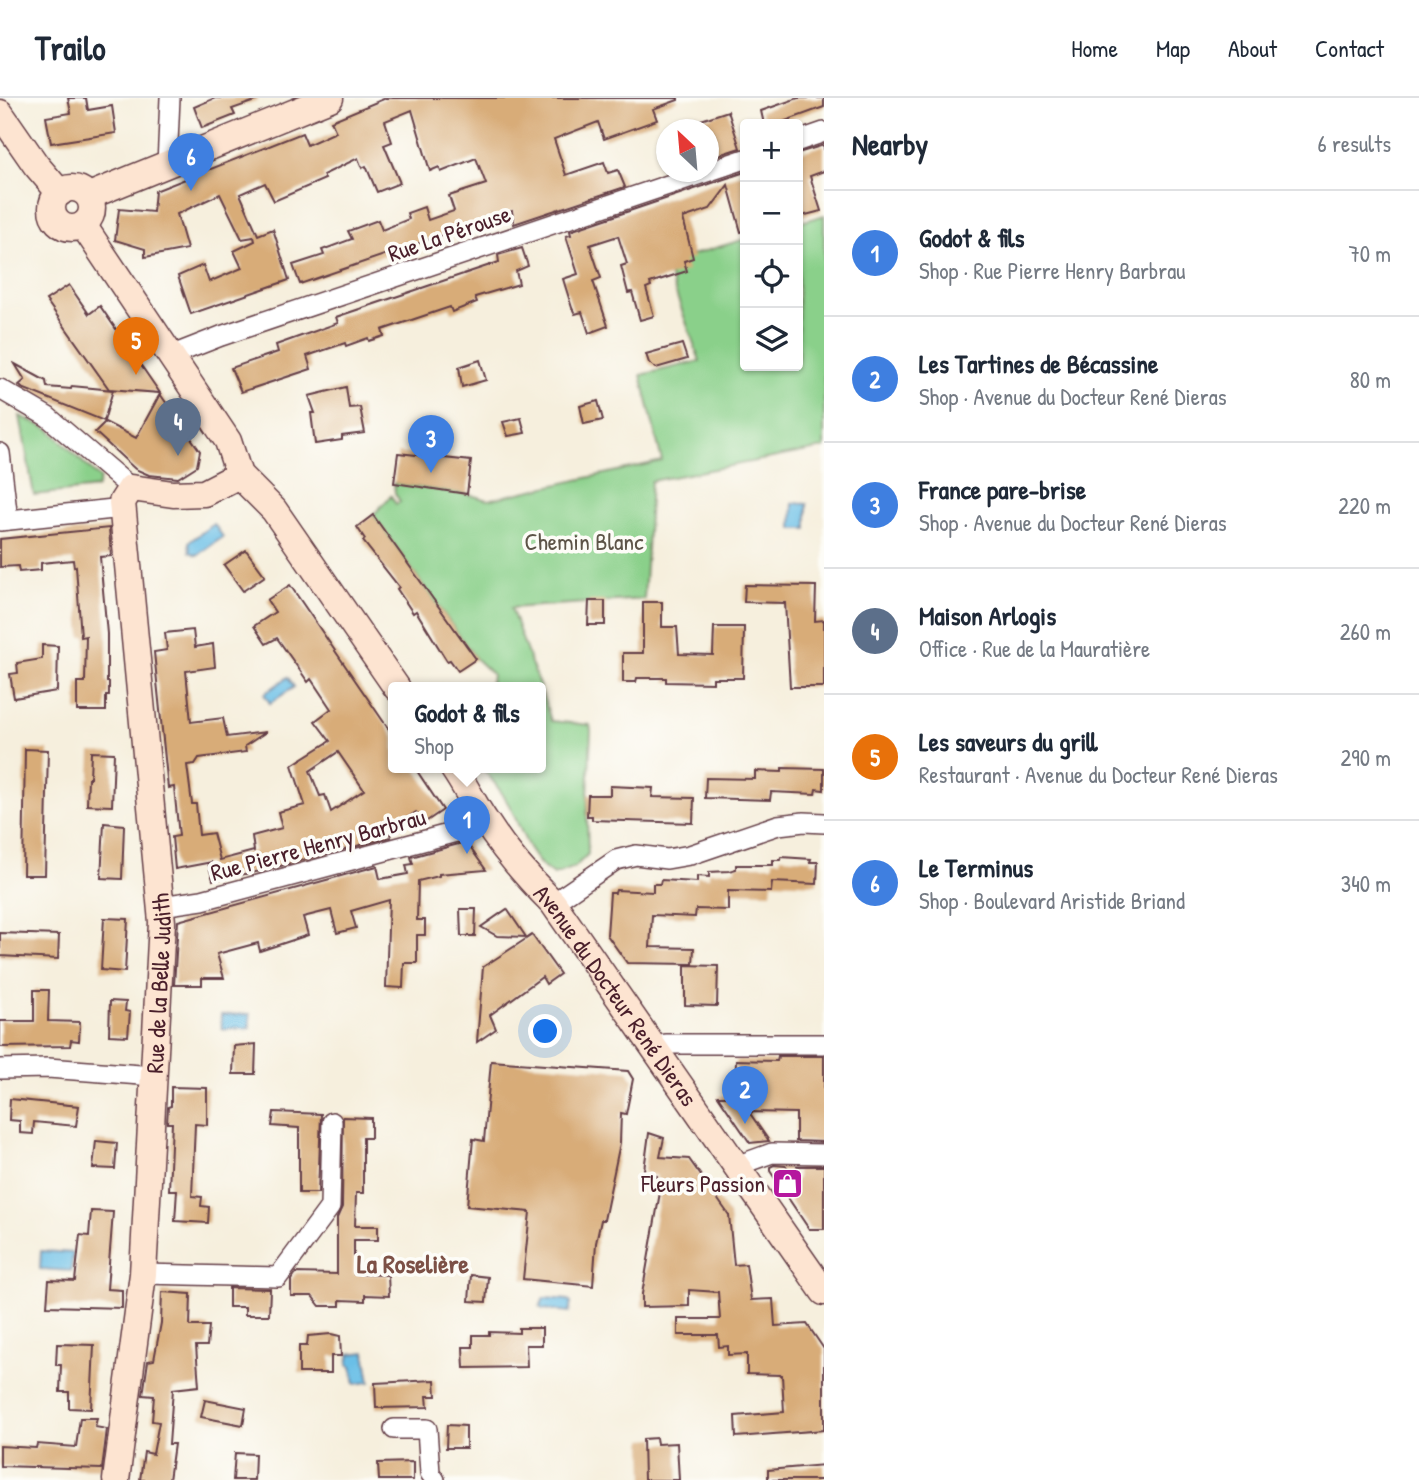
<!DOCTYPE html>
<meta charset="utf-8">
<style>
:root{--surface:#fff;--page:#f6f6f7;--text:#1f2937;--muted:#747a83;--line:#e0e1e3;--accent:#b5179e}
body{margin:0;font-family:"Patrick Hand",sans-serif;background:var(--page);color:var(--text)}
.controls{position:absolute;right:21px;top:21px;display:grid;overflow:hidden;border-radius:7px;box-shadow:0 2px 5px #0004}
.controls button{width:63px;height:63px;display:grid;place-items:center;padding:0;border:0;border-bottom:2px solid var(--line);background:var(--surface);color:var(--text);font:35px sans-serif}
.compass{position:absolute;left:656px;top:21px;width:63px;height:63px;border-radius:50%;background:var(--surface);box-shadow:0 2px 5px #0004;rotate:334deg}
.you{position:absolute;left:546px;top:934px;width:24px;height:24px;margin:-18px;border:5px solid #fff;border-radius:50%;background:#1a73e8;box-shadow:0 0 0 10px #1a73e833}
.badge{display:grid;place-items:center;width:46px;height:46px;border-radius:50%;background:var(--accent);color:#fff;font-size:23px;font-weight:700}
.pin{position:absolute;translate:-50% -58px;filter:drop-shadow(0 2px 4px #0008)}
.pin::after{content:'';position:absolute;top:37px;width:24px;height:21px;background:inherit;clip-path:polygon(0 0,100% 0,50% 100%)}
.popup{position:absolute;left:388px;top:584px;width:158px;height:91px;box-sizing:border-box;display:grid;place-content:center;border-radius:7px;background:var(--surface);filter:drop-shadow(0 2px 5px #0005);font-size:23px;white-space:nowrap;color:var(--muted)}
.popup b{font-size:26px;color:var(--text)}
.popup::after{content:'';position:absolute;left:50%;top:100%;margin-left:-14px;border:14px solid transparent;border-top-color:var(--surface)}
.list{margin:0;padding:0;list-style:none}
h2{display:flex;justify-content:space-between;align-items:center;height:91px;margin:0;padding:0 28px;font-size:30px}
h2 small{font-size:23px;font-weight:400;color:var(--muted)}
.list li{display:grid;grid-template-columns:46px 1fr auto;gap:21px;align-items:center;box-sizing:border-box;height:126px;padding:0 28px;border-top:2px solid var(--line)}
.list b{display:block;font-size:26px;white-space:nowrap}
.list p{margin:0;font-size:23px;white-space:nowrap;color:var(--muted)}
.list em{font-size:23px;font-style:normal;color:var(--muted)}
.icon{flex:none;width:38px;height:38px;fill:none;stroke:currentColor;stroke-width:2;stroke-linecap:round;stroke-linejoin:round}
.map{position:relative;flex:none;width:824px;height:1382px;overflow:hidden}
header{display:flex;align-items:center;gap:42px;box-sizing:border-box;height:98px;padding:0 35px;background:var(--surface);border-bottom:2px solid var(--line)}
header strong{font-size:33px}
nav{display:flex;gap:38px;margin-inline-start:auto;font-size:24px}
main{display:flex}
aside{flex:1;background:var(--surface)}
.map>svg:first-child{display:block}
</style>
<header>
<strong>Trailo</strong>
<nav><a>Home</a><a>Map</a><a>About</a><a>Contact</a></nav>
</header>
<main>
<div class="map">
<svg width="824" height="1382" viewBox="0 0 824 1382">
<rect width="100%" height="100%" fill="#fdfcf7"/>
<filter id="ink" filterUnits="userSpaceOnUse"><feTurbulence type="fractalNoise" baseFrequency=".0143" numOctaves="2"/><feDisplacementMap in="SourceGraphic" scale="14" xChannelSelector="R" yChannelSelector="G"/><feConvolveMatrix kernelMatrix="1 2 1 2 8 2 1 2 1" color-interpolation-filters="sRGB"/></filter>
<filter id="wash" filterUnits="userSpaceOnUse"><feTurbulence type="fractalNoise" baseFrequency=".00686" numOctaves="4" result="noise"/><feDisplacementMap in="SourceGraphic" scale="28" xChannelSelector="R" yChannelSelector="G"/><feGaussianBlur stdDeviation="1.57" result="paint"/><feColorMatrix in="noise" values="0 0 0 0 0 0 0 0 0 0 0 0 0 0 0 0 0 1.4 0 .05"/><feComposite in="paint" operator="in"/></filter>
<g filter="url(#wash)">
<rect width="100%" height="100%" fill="#f6efdd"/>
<g fill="#8ad08a" stroke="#6a785a" stroke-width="2">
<polygon points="824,117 824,350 651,383 644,501 511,510 540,590 484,590 491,584 492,576 476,561 373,417 391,398 396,406 400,404 395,395 394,385 467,396 488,402 662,363 641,277 700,263 665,165 745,141 745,268 798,268 798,125"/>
<polygon points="20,318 49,331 100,381 97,390 34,397"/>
<path d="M541 592 551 623 590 627 591 633 587 718 588 756 575 769 554 777C530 765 521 729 509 707 502 694 492 681 482 670H540Z"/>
</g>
<g fill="#6bbfe7" stroke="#5a6f89" stroke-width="2">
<polygon points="793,405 807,406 807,431 792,431"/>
<polygon points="214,426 223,439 197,457 190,454 189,444"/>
<polygon points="288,579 294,589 270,605 264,596"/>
<polygon points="250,916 250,930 222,931 221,917"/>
<polygon points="41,1153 73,1155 71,1173 40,1171"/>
<polygon points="544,1200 568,1202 571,1205 569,1214 543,1211 540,1209"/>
<polygon points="365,1254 370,1284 355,1286 352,1269 348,1266 350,1256"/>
</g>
<g id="blocks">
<g fill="#d8ac78" fill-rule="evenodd">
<polygon points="68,0 86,0 88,12 112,8 116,35 51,45 46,19 71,15"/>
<polygon points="215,0 257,0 258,2 232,11 235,17 202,30 194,9"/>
<polygon points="386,0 678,0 678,2 653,11 657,22 604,41 598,24 554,41 566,77 604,64 608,75 618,72 625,89 514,126 512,113 300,186 293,167 324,157 322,152 352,141 348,133 378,122 382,132 409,121 407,115 424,109 428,122 454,113 449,98 486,86 476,60 441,74 439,69 430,73 412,12 385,23 392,44 384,47 400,85 377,94 366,68 362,70 358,60 323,77 325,81 274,103 265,85 240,96 258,137 273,131 289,182 191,216 178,178 203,167 209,184 242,170 234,153 255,143 254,139 242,141 220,96 177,116 187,151 145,159 145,151 115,142 119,111 153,114 155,93 302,35 307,47 336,34 331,23"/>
<polygon points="798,0 824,0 824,9 785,23 786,26 764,26 761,13"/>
<polygon points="728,13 740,50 709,60 709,32 680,32 680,29"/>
<polygon points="824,47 824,73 810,78 821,113 798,119 798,55"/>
<polygon points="745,74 745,133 741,134 728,87 710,111 683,120 693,160 684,163 687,173 650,185 651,188 646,190 654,218 640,222 632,194 628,195 621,168 627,166 618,138 590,147 601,180 593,183 608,228 589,235 582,214 575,216 572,210 563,181 578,176 566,138 571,137 570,133"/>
<polygon points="522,150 528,168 516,173 519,186 475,199 477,204 452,214 450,209 382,232 384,238 369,243 368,240 346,248 345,245 307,258 311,271 241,294 231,270 278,254 276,247 338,225 336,219 499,164 498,157"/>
<polygon points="69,187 89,216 100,208 160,295 109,291 46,202"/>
<polygon points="682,246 687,261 656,270 649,265 646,256"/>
<polygon points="480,262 486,282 462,289 459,269"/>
<polygon points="15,266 46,283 47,289 71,291 72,288 113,292 104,323 22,290 19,287 25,282"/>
<polygon points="346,289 349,310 360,309 365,335 342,338 342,342 315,346 311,315 315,315 309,298"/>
<polygon points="160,296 200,353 197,368 178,380 149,377 135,371 95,334 105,324 136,340"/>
<polygon points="598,303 603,322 584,326 580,308"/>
<polygon points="521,320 525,335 508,338 503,324"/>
<polygon points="398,355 471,363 467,396 394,385"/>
<polygon points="373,417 476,561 458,573 450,562 447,563 416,513 413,515 397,491 399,489 363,443 365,441 357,429"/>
<polygon points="109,430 111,458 100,459 107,536 107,584 109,584 109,598 106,598 106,613 77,613 77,584 85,584 86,538 81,539 76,468 74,469 73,462 41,465 41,472 19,474 18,468 0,469 0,441"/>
<polygon points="246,452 265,478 243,493 224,467"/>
<path d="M290 487 394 639V670H415L443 712 424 725 416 714 389 732 391 739 261 773 213 782 208 765 212 764 175 771 172 739 179 738 174 689 168 690 154 554 167 552 165 535 193 532 195 549 213 546 215 569 186 573 191 624 223 620 227 639 266 634 245 648 246 654 199 660 195 666 187 667 192 706H196L199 737 213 735 220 762 254 753 252 738 282 730 278 714 305 707 292 667 330 643 315 623 331 611 311 581 308 584 277 540 266 546 254 528 275 514 267 502ZM338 654 364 692 331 714 325 697 320 698 310 673Z"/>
<polygon points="745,487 816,488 815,523 824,522 824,589 790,589 785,505 744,504"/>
<polygon points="589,503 605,503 605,527 588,527"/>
<polygon points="643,504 662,504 662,529 677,529 679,556 713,557 714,529 744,529 743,580 713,580 713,585 666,584 666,580 637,580 636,584 623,584 623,555 643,555"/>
<polygon points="42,547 58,548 57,593 14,600 10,576 18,575 17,565 42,561"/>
<polygon points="25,651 48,652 45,777 23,777"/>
<polygon points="91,654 114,655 112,708 87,707 88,680 90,680"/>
<polygon points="782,670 824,671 824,692 816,691 815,696 771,694 770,702 705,700 706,680 755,681 755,673 782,674"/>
<polygon points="610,688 653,690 652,699 694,700 693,725 592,722 592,718 587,718 588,697 610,697"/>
<polygon points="104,725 124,727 122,781 101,780"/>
<polygon points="466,744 486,772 439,776 439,778 418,783 417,822 425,822 425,837 417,837 417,865 404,865 403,890 386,889 389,802 351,813 356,830 337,835 331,812 303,819 308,837 260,853 258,845 217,856 224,880 202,880 202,887 174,887 178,823 377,768 380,781 408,776 406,767 413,766 411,759"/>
<polygon points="781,759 811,761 810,764 818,764 817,786 772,784 771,794 728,793 728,812 696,811 695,819 652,817 650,849 694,850 693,866 627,865 607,837 610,795 615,795 616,792 653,794 653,786 660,786 661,782 697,784 697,778 709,779 709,774 729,773 736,771 736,767 773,767 773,762 780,762"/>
<polygon points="460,811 476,811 475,838 461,838"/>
<polygon points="507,811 526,839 497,838 481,829"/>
<polygon points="104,820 128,821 125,874 101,872"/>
<polygon points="0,835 59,837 58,861 0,858"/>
<polygon points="532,837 560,876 546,886 542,879 490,917 496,931 477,944 483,869"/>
<polygon points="685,867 718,868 717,908 685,907"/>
<polygon points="34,892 49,892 48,923 80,924 79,943 71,942 70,948 0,949 0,923 34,923"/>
<polygon points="110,903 126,904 125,913 130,914 128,938 109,937"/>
<polygon points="256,946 255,976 233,976 234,948"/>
<polygon points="778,958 824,958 824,1044 796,1043 796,1015 749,1014 769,1043 750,1045 718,998 735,998 736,962 777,963"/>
<polygon points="491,963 628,973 633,981 626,1016 621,1015 620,1045 604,1122 601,1122 596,1145 593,1188 523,1181 530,1114 467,1108 473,1041 484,1043"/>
<polygon points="171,989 207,990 207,1027 195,1026 192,1098 202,1099 201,1108 209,1109 208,1125 175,1123 177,1092 169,1092 172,1025 167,1025 168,1009 171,1008"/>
<polygon points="10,1001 79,1008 76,1028 34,1024 33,1036 20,1035 20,1023 9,1022"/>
<polygon points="274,1014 321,1016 318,1095 299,1095 299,1030 272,1028"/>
<polygon points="343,1019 371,1020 371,1040 363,1040 363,1095 356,1095 355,1128 378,1128 378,1142 354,1142 354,1176 388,1177 389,1198 365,1197 365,1203 340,1202 340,1208 320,1208 312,1198 291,1198 291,1182 296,1175 337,1176 337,1120 342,1109"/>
<polygon points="649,1035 664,1040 660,1059 689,1061 729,1117 734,1167 746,1166 751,1202 773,1201 775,1228 807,1226 824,1251 824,1332 736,1339 735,1318 784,1314 782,1277 747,1276 747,1256 728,1257 728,1248 719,1249 718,1237 678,1237 678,1221 720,1221 718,1194 689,1192 689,1208 642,1209 642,1196 662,1083 656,1082 657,1078 645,1075 644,1072"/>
<polygon points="96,1043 117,1045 115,1071 93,1070"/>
<polygon points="774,1067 786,1068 797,1083 797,1068 824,1068 824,1131 809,1131 770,1073 770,1069"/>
<polygon points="91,1113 113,1114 107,1191 122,1192 122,1210 47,1208 49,1182 75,1183 80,1137 89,1138"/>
<polygon points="471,1177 488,1179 486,1204 469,1203"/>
<polygon points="229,1190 270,1191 269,1217 245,1217 245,1209 229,1209"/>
<polygon points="162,1194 191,1196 190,1228 209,1228 207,1248 196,1248 199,1288 173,1291 169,1346 174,1346 169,1382 140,1382 144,1354 153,1356 159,1324 152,1323 154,1298 143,1297 148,1263 154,1262 161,1225"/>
<polygon points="519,1230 542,1230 542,1247 526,1247 527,1269 464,1270 463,1249 473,1249 473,1237 489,1237 489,1234 519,1235"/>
<polygon points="331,1236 340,1238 341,1258 331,1258 331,1275 299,1275 299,1248 307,1248 308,1238"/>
<polygon points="57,1246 94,1247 91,1311 69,1310 69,1294 60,1294 61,1267 56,1267"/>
<polygon points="435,1282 436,1298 427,1298 428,1309 376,1310 375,1285"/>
<polygon points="205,1302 246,1310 243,1327 201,1319"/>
<polygon points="80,1320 97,1320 95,1329 107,1331 102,1371 0,1368 0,1348 36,1350 37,1346 76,1349"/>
<polygon points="447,1327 466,1328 466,1350 446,1350"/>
<polygon points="656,1340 657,1346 677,1345 679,1382 644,1382 643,1341"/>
<polygon points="235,1355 255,1356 254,1382 233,1382"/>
<polygon points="413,1364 413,1382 379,1382 378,1365"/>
<polygon points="824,1367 824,1382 768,1382 768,1372"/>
</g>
</g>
</g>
<g filter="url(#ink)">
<use href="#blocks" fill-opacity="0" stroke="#643e46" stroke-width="2"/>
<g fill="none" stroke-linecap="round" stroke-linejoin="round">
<defs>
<g id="street">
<polyline points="798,43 824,34"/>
<polyline points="167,67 170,0"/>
<polyline points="170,258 221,238 745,61"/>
<polyline points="0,291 48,319 131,390"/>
<polyline points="0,355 8,422"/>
<polyline points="0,423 123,410"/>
<polyline points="553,805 616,762 636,757 667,761 690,757 778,727 804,724 824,725"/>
<polyline points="161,808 202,802 456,734 484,721"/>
<polyline points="653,949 666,946 824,946"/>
<polyline points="0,971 48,970 154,978"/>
<polyline points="736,1068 772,1055 824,1056"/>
<polyline points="143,1176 278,1179 330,1109 332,1024"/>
<polyline points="394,1331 427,1331 430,1375 435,1382"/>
</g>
<g id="secondary">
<polyline points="0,15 36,67 60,95"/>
<circle cx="72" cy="110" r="20"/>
<polyline points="89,98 330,0"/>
<polyline points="83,127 228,343 239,377 274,412 397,590"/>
<path id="s1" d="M453 670C465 687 473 705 484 721 503 751 528 780 553 805L824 1194"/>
<path id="s2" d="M116 1382 143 1176 162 824 122 404 131 390 173 396 204 395 239 377"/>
</g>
</defs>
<use href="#street" stroke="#643e46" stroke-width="22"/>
<use href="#secondary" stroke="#643e46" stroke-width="29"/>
<use href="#street" stroke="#fff" stroke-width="19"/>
<use href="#secondary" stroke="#fde4d1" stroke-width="26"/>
</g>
</g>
<defs>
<symbol id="shop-square" viewBox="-11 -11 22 22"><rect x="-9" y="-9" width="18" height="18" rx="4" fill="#b5179e" stroke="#fdfcf7"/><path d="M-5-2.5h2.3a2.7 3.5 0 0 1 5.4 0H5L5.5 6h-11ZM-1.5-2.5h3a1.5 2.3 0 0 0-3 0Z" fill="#fff"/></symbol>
</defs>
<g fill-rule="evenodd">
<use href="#shop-square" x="770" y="1068" width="35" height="35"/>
</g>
<g text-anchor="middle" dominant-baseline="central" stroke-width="7" stroke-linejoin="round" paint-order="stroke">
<g font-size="24" fill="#4a1f2b" stroke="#fdfcf7">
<text transform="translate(449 135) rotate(-19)">Rue La Pérouse</text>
<text transform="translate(318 746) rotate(-15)">Rue Pierre Henry Barbrau</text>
<text stroke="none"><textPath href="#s2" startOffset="499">Rue de la Belle Judith</textPath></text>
<text stroke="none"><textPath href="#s1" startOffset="280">Avenue du Docteur René Dieras</textPath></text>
</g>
<g font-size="24" fill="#5d5448" stroke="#fdfcf7">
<text x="584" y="443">Chemin Blanc</text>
</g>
<g font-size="24" fill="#4a1f2b" stroke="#fdfcf7" text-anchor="end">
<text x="765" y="1085">Fleurs Passion</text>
</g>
<g font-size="26" font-weight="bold" fill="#7c5046" stroke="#fdfcf7">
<text x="413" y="1165">La Roselière</text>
</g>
</g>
</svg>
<div class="controls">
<button>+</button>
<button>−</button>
<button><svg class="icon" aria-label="locate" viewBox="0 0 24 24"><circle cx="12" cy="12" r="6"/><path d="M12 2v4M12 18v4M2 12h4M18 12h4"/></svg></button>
<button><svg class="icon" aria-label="layers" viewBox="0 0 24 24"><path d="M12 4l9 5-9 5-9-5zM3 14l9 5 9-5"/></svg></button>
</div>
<svg class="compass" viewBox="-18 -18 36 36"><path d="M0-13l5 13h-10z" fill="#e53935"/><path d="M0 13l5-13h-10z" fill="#747a83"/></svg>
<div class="you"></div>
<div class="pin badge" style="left:467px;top:756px;background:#3f7fe0">1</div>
<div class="popup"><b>Godot &amp; fils</b>Shop</div>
<div class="pin badge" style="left:745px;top:1026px;background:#3f7fe0">2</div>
<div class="pin badge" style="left:431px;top:375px;background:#3f7fe0">3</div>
<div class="pin badge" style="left:178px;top:358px;background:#5c6f8a">4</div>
<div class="pin badge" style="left:136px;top:277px;background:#e8710a">5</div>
<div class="pin badge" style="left:191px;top:93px;background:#3f7fe0">6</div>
</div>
<aside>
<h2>Nearby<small>6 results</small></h2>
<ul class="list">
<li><span class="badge" style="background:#3f7fe0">1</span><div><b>Godot &amp; fils</b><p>Shop · Rue Pierre Henry Barbrau</p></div><em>70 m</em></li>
<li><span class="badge" style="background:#3f7fe0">2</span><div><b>Les Tartines de Bécassine</b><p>Shop · Avenue du Docteur René Dieras</p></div><em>80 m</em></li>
<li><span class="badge" style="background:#3f7fe0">3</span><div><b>France pare-brise</b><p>Shop · Avenue du Docteur René Dieras</p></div><em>220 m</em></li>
<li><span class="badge" style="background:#5c6f8a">4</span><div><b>Maison Arlogis</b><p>Office · Rue de la Mauratière</p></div><em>260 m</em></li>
<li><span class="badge" style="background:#e8710a">5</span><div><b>Les saveurs du grill</b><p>Restaurant · Avenue du Docteur René Dieras</p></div><em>290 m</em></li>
<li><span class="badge" style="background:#3f7fe0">6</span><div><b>Le Terminus</b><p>Shop · Boulevard Aristide Briand</p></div><em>340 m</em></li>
</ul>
</aside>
</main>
